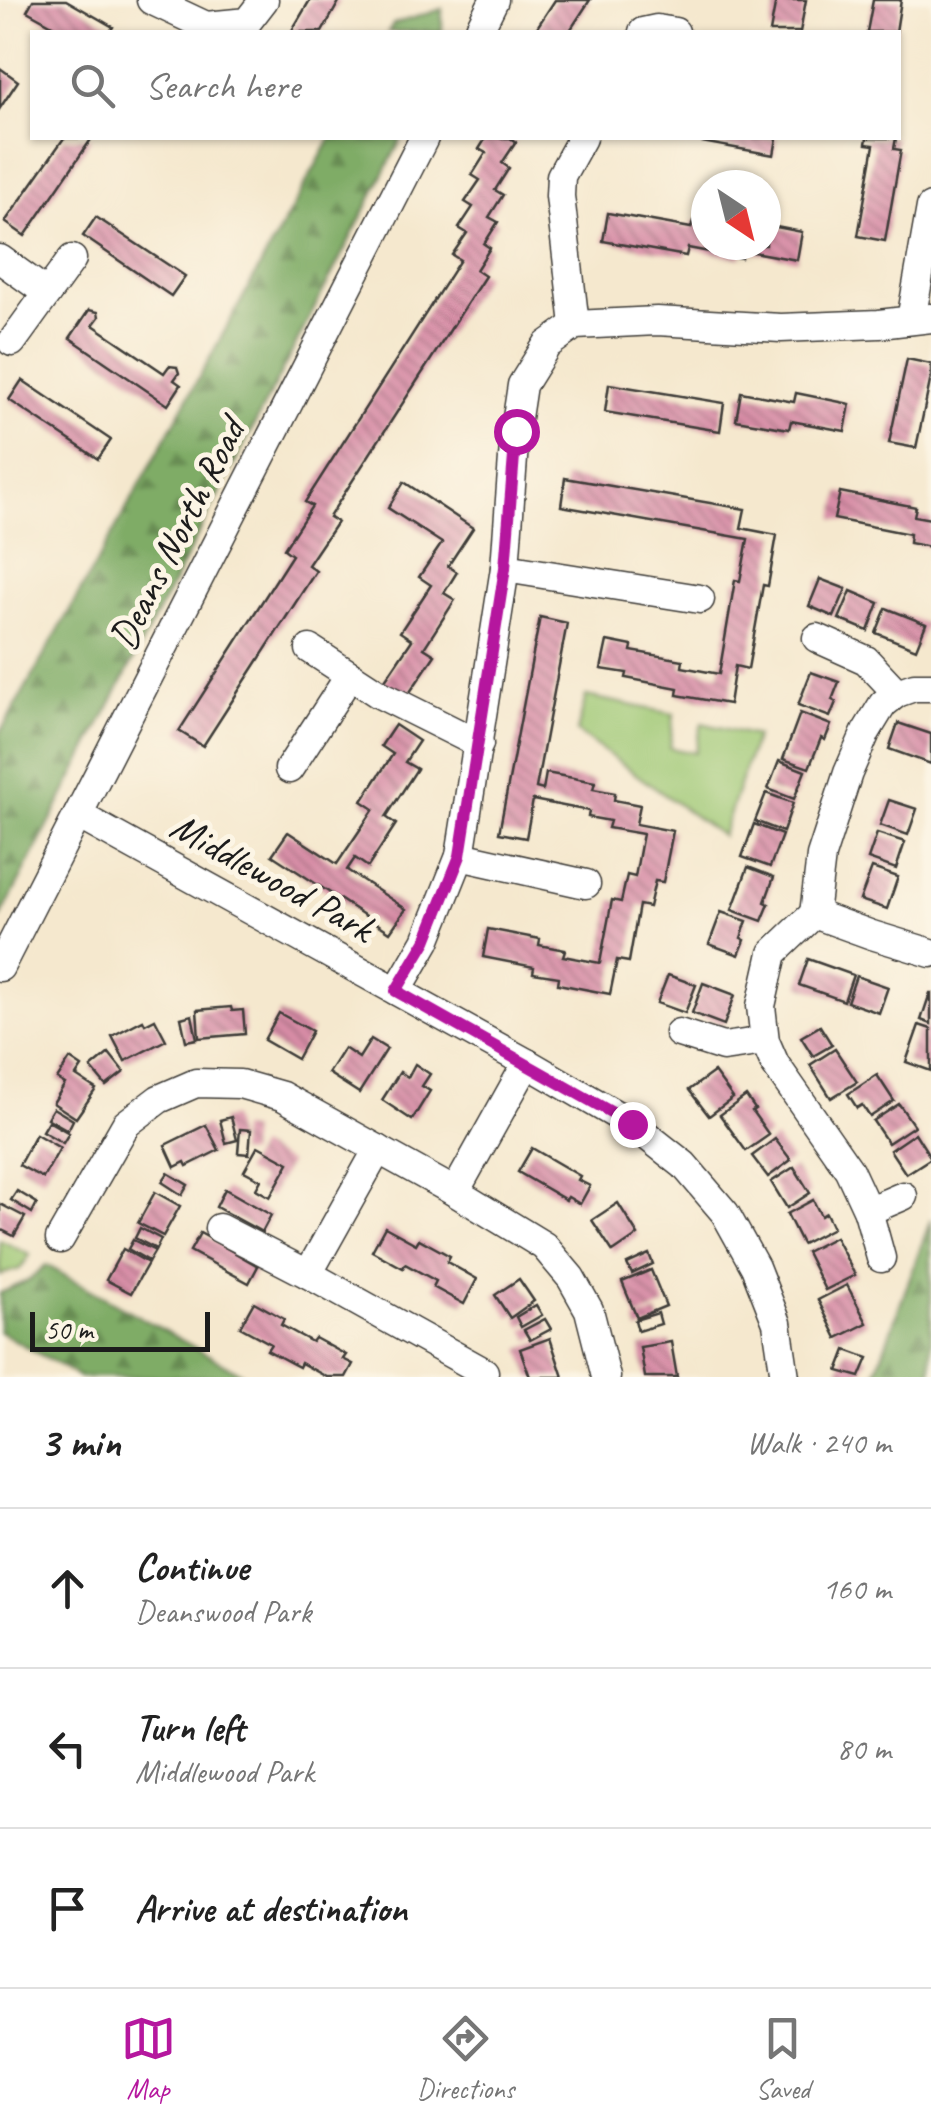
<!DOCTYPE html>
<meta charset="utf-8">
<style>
:root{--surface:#fff;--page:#f6f6f6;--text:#222;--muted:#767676;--line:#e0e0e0;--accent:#b5179e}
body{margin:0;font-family:Caveat,sans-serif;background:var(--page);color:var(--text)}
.compass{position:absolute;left:691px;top:170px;width:90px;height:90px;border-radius:50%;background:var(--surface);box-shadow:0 2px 8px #0004;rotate:145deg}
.scale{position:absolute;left:30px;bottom:25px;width:180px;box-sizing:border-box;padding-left:10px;border:5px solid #1c1c1c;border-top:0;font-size:28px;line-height:35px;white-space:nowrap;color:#1c1c1c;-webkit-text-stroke:8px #fcf5e5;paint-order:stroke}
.stop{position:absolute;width:30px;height:30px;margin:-22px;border:8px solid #b5179e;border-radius:50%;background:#fff}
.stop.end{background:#b5179e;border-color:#fff;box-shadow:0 2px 10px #0008}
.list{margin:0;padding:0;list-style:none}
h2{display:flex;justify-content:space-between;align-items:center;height:130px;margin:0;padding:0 40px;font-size:42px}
h2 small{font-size:32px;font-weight:400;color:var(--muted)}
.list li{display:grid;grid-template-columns:65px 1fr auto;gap:30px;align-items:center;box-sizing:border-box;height:160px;padding:0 40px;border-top:2px solid var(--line)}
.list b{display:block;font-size:38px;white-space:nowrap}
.list p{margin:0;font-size:32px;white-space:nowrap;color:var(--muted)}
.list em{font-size:32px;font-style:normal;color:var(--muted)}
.icon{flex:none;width:55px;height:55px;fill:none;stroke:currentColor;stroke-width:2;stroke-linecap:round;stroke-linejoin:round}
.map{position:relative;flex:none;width:931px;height:1377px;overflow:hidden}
.search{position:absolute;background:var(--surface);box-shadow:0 2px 8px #0004;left:30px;right:30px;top:30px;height:110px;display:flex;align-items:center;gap:25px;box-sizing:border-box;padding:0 35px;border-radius:0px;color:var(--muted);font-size:38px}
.sheet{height:610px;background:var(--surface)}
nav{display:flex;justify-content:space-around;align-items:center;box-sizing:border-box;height:140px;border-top:2px solid var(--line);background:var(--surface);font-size:28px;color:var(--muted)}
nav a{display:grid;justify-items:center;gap:5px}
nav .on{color:var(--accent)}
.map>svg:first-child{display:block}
</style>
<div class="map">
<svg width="931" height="1377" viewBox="0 0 931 1377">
<defs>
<pattern id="forest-firs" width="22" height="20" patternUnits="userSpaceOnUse" patternTransform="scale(2.5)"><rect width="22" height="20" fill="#7fac66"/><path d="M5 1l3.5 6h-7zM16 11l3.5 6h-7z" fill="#678b53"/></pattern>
<pattern id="building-back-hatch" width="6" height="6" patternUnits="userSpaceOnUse" patternTransform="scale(2.5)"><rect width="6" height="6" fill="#d78ca6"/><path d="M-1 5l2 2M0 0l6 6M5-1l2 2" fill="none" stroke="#ae7286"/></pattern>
</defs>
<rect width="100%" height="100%" fill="#fcf5e5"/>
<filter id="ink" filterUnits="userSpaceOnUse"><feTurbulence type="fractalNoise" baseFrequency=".01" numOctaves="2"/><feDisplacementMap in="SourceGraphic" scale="20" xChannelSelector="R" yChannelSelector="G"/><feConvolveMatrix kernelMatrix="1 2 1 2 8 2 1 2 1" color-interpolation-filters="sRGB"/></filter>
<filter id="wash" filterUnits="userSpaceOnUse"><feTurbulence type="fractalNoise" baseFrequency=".0048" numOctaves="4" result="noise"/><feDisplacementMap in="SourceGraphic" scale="40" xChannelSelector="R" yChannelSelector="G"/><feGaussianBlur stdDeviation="2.25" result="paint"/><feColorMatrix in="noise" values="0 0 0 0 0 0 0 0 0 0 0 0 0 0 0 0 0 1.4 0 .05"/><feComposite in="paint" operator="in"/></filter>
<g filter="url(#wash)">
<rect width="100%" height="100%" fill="#f5e8ce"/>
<g fill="#9fc874" stroke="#5e7248" stroke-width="2.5">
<polygon points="586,696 674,714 670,748 695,753 702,723 756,736 722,836 577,732"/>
<polygon points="0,1240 30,1255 20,1269 0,1275"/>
</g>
<g fill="url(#forest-firs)" stroke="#4e6441" stroke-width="2.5">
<polygon points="442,9 442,32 388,32 393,24"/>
<polygon points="331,138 402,138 0,919 0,733 105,548"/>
<polygon points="931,1219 931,1377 874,1377"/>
<polygon points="46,1265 248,1377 249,1377 80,1377 0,1332 0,1293 28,1281"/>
</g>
<g id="blocks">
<g fill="url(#building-back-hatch)">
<polygon points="33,0 66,0 113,27 110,32 65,32 27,11"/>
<polygon points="310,0 340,0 322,32 291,32"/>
<polygon points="555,0 590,0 569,32 534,32"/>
<polygon points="776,0 806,0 800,32 770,32"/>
<polygon points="873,0 901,0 896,32 867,32"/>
<polygon points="0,68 18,81 0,108"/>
<polygon points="64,138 92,138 25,236 5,222"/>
<polygon points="486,138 510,138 516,142 502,163 509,168 495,190 503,195 489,217 498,222 484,244 490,248 476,270 485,276 329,517 337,522 308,565 316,571 203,746 179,731 292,555 284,549 312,506 305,502 460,260 452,255 467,233 459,228 473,207 465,202 480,180 472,175 486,153 479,149"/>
<polygon points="685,138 777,138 774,155 685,139"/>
<polygon points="867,138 896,138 894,149 901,150 885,241 858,236 874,145 866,144"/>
<polygon points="608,213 691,228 693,221 706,223 706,245 766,245 766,225 802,232 797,260 742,250 741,258 688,248 686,256 603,241"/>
<polygon points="96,217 185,276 171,296 83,236"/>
<polygon points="89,310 98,312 99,317 93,325 164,373 169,366 177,367 179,373 174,380 181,385 168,405 70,338"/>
<polygon points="907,359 931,364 931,377 916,448 889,443"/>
<polygon points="22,380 111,440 98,459 9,400"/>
<polygon points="609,384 724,403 720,431 605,412"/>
<polygon points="741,392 794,402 796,393 850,404 845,431 791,421 789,429 736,420"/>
<polygon points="565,478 745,509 741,528 777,535 768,586 763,585 748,669 735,666 729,704 677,695 678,688 626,678 627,673 601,669 607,641 632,646 631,651 683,660 682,667 719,674 735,580 740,581 748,539 561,506"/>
<polygon points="404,482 473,528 448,566 457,572 444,593 455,600 424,648 435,655 406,698 383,683 412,640 400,632 431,585 419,577 442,543 388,508"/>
<polygon points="840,492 916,507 914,516 931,519 931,547 909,543 910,534 834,519"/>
<polygon points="820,579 846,589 834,617 809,606"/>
<polygon points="851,591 879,603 868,631 839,619"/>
<polygon points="886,608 926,624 916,649 876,633"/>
<polygon points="540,617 567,623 536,788 543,790 546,773 595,782 593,789 615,793 614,800 640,805 636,824 673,831 663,882 655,881 649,907 639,905 629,962 617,960 610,994 558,984 559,977 533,973 534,967 483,957 488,929 540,939 539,945 565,950 563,956 600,963 612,900 621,902 627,875 635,877 642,839 643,834 608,828 610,821 588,817 589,811 533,800 526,838 499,833"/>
<polygon points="811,672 839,682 832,700 836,702 830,717 798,705"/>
<polygon points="800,713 831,725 825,740 821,738 809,768 783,759"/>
<polygon points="898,723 931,734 931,764 889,749"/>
<polygon points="395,725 419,741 405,762 417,769 386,817 396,824 368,867 355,858 347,870 406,909 390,932 272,855 288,832 337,864 374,809 362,801 393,754 381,746"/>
<polygon points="779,761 805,771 794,799 768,789"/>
<polygon points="766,793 793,803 783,832 755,821"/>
<polygon points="889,800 917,809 908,835 880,825"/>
<polygon points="754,824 782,835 770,867 742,857"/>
<polygon points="877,833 905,842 896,869 868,859"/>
<polygon points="748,867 774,877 765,902 769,904 762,921 732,910"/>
<polygon points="872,868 898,877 887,909 860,900"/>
<polygon points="721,912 747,921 741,938 745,940 739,955 709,944"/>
<polygon points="808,959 853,975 844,1001 799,985"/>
<polygon points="668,975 696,985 685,1013 657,1003"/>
<polygon points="856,976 888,987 879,1013 847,1002"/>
<polygon points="703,983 735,995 724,1025 692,1013"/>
<polygon points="930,993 931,993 931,1024 921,1020"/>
<polygon points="231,1007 232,1011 243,1010 245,1034 199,1038 197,1010"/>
<polygon points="279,1013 312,1031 297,1059 264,1040"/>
<polygon points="192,1015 197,1039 186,1041 181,1018"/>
<polygon points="155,1019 166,1040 125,1061 112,1036 143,1020 145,1024"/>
<polygon points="919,1025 931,1029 931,1071 906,1062"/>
<polygon points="820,1026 832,1045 813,1056 801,1037"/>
<polygon points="371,1039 387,1049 359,1093 328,1073 344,1048 359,1058"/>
<polygon points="835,1049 857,1082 831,1098 810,1065"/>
<polygon points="109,1053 124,1072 106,1086 91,1068"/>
<polygon points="70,1059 82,1067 76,1076 96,1089 76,1118 53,1103 65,1084 57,1079"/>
<polygon points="415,1064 430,1074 422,1086 430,1091 412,1120 382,1100 400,1072 408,1077"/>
<polygon points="714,1072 733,1098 709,1116 689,1090"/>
<polygon points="877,1075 894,1101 870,1117 862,1105 857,1108 848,1094"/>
<polygon points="746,1096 755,1109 752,1111 769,1135 746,1151 720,1115"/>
<polygon points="899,1104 914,1126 888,1143 873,1121"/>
<polygon points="53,1108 73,1120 68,1130 47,1118"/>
<polygon points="231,1117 237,1140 226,1143 220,1120"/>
<polygon points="48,1121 69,1133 63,1143 42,1131"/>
<polygon points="206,1125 219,1150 187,1166 185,1162 175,1167 165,1145"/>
<polygon points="240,1129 251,1130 249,1154 238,1153"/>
<polygon points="915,1133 931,1158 906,1174 890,1150"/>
<polygon points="36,1134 60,1148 43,1178 19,1165"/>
<polygon points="775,1139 791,1160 768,1177 752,1156"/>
<polygon points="258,1146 289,1163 270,1197 256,1189 261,1180 244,1171"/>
<polygon points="532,1148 580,1176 578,1180 590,1186 580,1204 568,1197 566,1200 518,1172"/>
<polygon points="794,1167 810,1193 787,1208 771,1182"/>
<polygon points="168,1173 188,1185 182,1195 162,1182"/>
<polygon points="225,1189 271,1215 262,1232 216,1207"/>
<polygon points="17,1191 37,1203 32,1213 11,1200"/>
<polygon points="155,1192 180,1206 163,1236 138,1223"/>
<polygon points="813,1200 821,1216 826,1213 833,1228 802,1244 787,1214"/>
<polygon points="618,1203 638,1235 613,1252 592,1220"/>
<polygon points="0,1204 25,1217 14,1236 0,1229"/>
<polygon points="385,1227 416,1244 419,1239 450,1256 447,1262 477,1279 464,1304 433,1287 436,1281 405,1264 403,1268 372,1251"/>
<polygon points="140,1228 161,1239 156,1249 135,1238"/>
<polygon points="200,1233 258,1266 249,1283 190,1251"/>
<polygon points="835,1237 855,1275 825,1290 806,1252"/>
<polygon points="133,1240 155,1251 149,1261 128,1249"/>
<polygon points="123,1249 148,1263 131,1293 106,1280"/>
<polygon points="649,1254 653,1264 632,1274 627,1264"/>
<polygon points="651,1270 666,1306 637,1318 622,1282"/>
<polygon points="519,1279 534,1301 510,1318 495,1295"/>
<polygon points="847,1285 867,1323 837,1338 818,1300"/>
<polygon points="254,1302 284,1319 281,1325 312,1342 315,1338 346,1355 343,1359 353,1364 346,1377 327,1377 301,1363 299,1367 267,1350 271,1344 240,1327"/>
<polygon points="536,1305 542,1315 521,1327 516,1317"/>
<polygon points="658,1313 661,1324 638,1331 635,1320"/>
<polygon points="545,1319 551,1329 530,1340 524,1330"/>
<polygon points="550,1338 563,1377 530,1377 520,1349"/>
<polygon points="671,1342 677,1377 645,1377 640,1347"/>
<polygon points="846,1350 868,1358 860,1377 838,1371"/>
</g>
</g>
</g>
<g filter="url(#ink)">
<use href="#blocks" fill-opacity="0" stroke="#3d3b37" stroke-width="2.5"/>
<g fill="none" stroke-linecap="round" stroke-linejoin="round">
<defs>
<g id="minor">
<polyline points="151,0 206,26 247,22 264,0"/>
<polyline points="478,32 494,0"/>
<polyline points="643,32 657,29 675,32"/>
<polyline points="0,259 47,293"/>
<polyline points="911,320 931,207"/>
<polyline points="575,325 560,196 561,176 582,138"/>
<polyline points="12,342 72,259"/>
<polyline points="505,568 700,599"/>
<polyline points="817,638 866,660 897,693"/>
<polyline points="310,649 379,694 479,744"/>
<polyline points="289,769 350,675"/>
<polyline points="78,815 527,1063 632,1124 684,1165 725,1213 755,1267 777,1323 785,1377"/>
<polyline points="460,856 586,884"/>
<polyline points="814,914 821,856 848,773 866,732 883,704 897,693 914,687 931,687"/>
<polyline points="0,967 424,138"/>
<polyline points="397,991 426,941 460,856 505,568 515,431 522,385 547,345 575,325 657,321 781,328 879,324 931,318"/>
<polyline points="679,1033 723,1047 765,1041"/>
<polyline points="455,1192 527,1063"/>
<polyline points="868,1211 903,1196"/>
<polyline points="219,1228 308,1274 484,1372"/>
<polyline points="60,1239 126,1124 159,1099 196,1083 240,1084 282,1096 455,1192 544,1246 571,1278 589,1310 606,1377"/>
<polyline points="881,1258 868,1211 849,1170 775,1064 765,1041 761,1006 773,953 814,914 872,935 931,953"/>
<polyline points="308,1274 378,1149"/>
</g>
</defs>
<use href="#minor" stroke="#3d3b37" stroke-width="31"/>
<use href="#minor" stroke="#fff" stroke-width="28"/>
</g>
</g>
<g fill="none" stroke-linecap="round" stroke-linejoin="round" filter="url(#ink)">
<polyline stroke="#b5179e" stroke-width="12" points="516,431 505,568 460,856 426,941 396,991 632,1124"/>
</g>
<g text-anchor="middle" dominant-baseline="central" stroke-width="10" stroke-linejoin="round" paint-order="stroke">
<g font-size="40" fill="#1c1c1c" stroke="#fcf5e5">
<text transform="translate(177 534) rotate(-63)">Deans North Road</text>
<text transform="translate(272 877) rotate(29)">Middlewood Park</text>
</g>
</g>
</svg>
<svg class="compass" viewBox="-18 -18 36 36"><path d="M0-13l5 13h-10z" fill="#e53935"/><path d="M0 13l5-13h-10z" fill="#767676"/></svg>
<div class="scale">50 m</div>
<div class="stop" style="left:516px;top:431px"></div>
<div class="stop end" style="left:632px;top:1124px"></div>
<div class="search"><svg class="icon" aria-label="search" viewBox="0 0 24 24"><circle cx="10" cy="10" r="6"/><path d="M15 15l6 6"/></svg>Search here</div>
</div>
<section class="sheet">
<h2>3 min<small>Walk · 240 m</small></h2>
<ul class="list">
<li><svg class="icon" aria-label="ahead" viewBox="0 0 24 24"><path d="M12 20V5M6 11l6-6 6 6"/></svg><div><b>Continue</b><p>Deanswood Park</p></div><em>160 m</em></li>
<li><svg class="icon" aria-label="left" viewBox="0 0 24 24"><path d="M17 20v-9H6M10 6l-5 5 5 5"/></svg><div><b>Turn left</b><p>Middlewood Park</p></div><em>80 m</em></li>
<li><svg class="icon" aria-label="arrive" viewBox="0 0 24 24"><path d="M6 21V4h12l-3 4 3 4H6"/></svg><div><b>Arrive at destination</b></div></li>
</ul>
</section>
<nav>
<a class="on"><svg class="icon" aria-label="map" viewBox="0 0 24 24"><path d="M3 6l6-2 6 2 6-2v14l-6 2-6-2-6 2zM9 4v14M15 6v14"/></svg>Map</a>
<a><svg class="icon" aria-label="directions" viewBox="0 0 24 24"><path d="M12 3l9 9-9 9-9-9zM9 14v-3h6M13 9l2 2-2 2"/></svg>Directions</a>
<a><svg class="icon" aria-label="saved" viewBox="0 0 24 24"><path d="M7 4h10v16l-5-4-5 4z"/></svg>Saved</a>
</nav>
